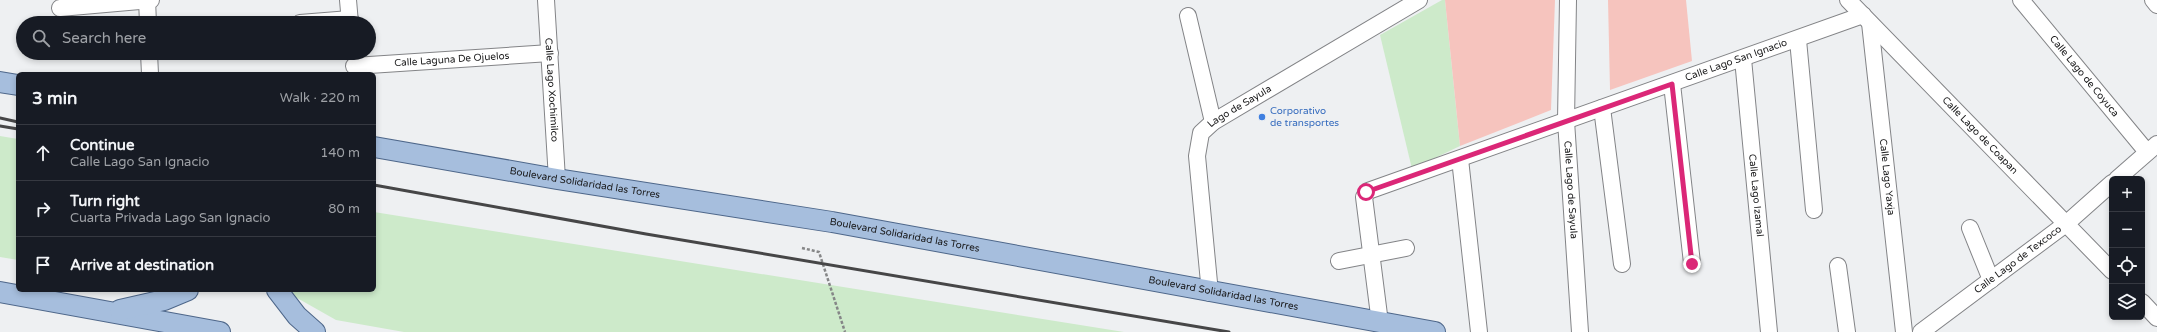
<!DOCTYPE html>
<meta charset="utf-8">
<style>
:root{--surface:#171b24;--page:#242831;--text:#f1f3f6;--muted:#9ea1a6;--line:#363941}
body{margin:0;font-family:"Varela Round",sans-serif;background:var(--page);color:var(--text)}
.controls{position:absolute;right:12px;bottom:12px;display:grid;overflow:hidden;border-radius:6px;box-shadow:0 2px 6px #0003}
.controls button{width:36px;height:36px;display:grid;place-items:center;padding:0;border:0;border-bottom:1px solid var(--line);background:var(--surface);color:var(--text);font:20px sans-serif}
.stop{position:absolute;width:12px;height:12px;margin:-9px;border:3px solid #db2777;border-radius:50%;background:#fff}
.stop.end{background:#db2777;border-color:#fff;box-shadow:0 1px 4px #0008}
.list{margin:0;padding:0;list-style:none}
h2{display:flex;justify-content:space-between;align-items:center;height:52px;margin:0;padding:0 16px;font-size:17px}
h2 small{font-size:13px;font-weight:400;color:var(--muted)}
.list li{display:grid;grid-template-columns:26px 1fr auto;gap:12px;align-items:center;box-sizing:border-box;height:56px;padding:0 16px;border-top:1px solid var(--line)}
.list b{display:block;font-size:15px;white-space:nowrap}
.list p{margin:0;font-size:13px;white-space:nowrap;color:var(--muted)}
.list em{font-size:13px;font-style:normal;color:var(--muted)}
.icon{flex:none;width:22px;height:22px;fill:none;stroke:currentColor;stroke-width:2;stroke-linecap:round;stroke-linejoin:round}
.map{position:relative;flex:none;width:2157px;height:332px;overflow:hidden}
.search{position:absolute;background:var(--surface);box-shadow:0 2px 6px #0003;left:16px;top:16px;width:360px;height:44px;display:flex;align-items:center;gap:10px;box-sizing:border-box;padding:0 14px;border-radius:22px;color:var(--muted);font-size:15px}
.panel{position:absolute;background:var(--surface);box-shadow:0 2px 6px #0003;left:16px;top:72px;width:360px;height:220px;border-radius:6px}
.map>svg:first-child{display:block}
</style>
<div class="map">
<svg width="2157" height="332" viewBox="0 0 2157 332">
<rect width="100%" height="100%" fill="#eef0f2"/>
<g fill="#cdeaca">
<polygon points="1442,0 1445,0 1460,146 1412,169 1380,35"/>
<polygon points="0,136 18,139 18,260 0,257"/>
<polygon points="374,212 1124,332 404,332 336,320 283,290 374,290"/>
</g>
<g fill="#f6c4be">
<polygon points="1445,0 1555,0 1551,110 1460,146"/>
<polygon points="1608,0 1686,0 1692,61 1610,90"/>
</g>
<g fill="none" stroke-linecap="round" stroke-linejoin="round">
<defs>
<g id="minor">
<polyline points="147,0 148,23"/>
<polyline points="348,0 350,23"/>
<path id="s1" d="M546 0 557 179"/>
<path id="s2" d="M1568 0 1566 121 1580 332"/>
<path id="s3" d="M1848 0 2112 271"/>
<path id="s4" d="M2021 0 2147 152"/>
<polyline points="2153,0 2157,5"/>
<polyline points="60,8 151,0"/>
<polyline points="1188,16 1213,122"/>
<polyline points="300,23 350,19"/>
<path id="s5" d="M1870 23 1904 332"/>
<polyline points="1798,40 1814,210"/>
<polyline points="149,53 150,74"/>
<path id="s6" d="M1743 59 1769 332"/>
<path id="s7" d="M354 66 550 53"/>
<polyline points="1672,84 1692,263"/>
<polyline points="1602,108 1622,264"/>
<polyline points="1460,159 1479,332"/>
<polyline points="2117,179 2157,144"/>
<polyline points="1970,228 1991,280"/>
<polyline points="1339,261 1406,248"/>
<polyline points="1838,266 1847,332"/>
<path id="s8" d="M1210 293 1197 156 1201 133 1213 122 1419 0"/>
<polyline points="2142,302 2157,318"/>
<path id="s9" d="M1380 323 1364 197 1368 191 1863 15"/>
<path id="s10" d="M1921 332 2067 223 2112 183"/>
</g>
<g id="major">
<polyline points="0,82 18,85"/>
<path id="s11" d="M374 147 557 179 832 222 1435 332"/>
<polyline points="277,290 297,316 315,332"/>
<polyline points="0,292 220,332"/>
<polyline points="120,310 164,300 188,290"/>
</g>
</defs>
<use href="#minor" stroke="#838487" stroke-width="18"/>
<use href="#major" stroke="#4e678a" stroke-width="22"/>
<polyline stroke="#858687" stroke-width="2.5" stroke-dasharray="3 2" stroke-linecap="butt" points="802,248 819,252 845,332"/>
<use href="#minor" stroke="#fff" stroke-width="16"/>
<use href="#major" stroke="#a6bedd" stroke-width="20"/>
<g stroke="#464647" stroke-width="3">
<polyline points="0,118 18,122"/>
<polyline points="0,126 18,129"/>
<polyline points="374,185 646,234 1229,332"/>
</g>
</g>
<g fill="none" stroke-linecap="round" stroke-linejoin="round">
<polyline stroke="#db2777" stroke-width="5" points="1366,192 1672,84 1692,264"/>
</g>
<circle fill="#3f7fe0" stroke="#eef0f2" stroke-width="1.5" cx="1262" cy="117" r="4"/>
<g text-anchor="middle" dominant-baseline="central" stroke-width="3.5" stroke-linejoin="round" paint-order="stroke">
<g font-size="10" fill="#181819" stroke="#eef0f2">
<text stroke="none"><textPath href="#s7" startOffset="98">Calle Laguna De Ojuelos</textPath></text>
<text stroke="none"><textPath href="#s9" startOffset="525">Calle Lago San Ignacio</textPath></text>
<text stroke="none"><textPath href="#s4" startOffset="99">Calle Lago de Coyuca</textPath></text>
<text stroke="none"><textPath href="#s1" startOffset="90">Calle Lago Xochimilco</textPath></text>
<text stroke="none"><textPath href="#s8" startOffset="208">Lago de Sayula</textPath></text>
<text stroke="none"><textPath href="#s3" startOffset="189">Calle Lago de Coapan</textPath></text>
<text stroke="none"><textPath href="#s5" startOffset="155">Calle Lago Yaxja</textPath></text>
<text stroke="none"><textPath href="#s11" startOffset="214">Boulevard Solidaridad las Torres</textPath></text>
<text stroke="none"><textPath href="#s2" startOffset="190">Calle Lago de Sayula</textPath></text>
<text stroke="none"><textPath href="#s6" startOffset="137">Calle Lago Izamal</textPath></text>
<text stroke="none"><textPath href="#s11" startOffset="538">Boulevard Solidaridad las Torres</textPath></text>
<text stroke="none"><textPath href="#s10" startOffset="121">Calle Lago de Texcoco</textPath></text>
<text stroke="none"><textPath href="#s11" startOffset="862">Boulevard Solidaridad las Torres</textPath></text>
</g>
<g font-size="10" fill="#366cbe" stroke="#eef0f2" text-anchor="start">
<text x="1270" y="111">Corporativo<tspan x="1270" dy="12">de transportes</tspan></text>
</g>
</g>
</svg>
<div class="controls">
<button>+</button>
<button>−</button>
<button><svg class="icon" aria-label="locate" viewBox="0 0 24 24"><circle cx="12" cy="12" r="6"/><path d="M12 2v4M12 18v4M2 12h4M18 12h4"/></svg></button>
<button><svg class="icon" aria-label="layers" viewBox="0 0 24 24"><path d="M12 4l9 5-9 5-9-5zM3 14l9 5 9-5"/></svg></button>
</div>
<div class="stop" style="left:1366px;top:192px"></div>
<div class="stop end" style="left:1692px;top:264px"></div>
<div class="search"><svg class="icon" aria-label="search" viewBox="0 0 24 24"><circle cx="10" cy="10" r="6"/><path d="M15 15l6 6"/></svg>Search here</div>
<section class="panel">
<h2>3 min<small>Walk · 220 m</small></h2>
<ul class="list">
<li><svg class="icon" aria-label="ahead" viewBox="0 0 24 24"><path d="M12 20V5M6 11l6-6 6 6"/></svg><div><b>Continue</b><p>Calle Lago San Ignacio</p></div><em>140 m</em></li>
<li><svg class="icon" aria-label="right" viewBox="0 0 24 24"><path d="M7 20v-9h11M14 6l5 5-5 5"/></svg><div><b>Turn right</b><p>Cuarta Privada Lago San Ignacio</p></div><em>80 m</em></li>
<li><svg class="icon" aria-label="arrive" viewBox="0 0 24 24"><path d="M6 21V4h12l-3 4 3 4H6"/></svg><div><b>Arrive at destination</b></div></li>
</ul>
</section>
</div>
